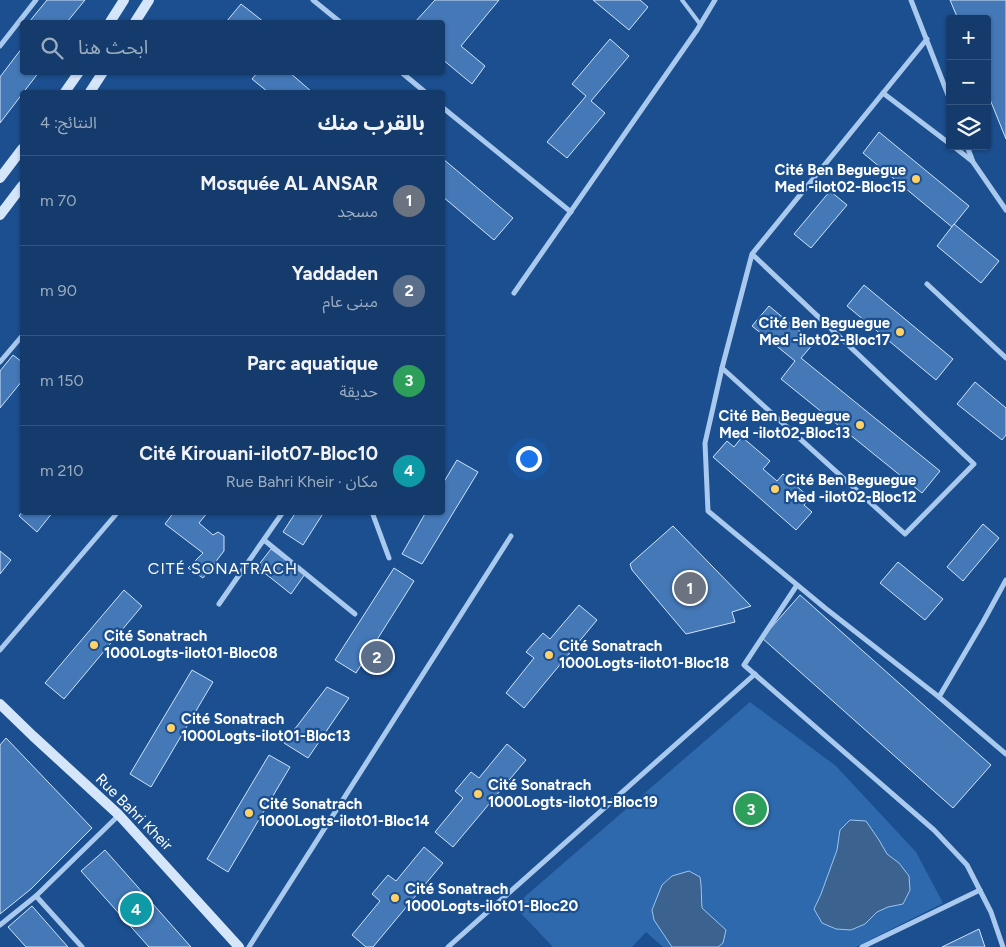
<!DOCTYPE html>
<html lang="ar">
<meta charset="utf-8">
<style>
:root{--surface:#143b6b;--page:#1d4271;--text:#f1f3f6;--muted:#9dadc1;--line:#33557e;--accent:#8abfa5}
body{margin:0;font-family:Figtree,"Noto Sans Arabic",sans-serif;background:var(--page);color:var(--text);direction:rtl}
.controls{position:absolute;right:15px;top:15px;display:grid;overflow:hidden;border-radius:5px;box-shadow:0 1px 4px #0004}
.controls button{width:45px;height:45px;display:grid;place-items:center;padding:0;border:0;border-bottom:1px solid var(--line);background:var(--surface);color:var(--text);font:25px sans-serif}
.you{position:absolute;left:528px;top:458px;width:18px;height:18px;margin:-12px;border:4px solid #fff;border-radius:50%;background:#1a73e8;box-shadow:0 0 0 8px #1a73e833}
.badge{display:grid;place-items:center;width:32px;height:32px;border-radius:50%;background:var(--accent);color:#fff;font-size:16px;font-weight:700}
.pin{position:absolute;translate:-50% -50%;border:2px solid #fff;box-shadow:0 1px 5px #0006}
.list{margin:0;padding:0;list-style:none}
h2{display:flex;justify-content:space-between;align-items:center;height:65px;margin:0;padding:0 20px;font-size:21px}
h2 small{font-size:16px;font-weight:400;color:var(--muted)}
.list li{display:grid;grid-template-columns:32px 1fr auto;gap:15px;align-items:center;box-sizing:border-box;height:90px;padding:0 20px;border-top:1px solid var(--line)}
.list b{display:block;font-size:19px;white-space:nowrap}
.list p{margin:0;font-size:16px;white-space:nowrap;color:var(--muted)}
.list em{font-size:16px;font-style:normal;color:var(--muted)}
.icon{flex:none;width:28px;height:28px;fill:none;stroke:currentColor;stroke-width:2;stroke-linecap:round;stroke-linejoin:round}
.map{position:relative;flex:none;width:1006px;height:947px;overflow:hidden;direction:ltr}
.search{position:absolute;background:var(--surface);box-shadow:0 1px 4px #0004;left:20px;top:20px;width:425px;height:55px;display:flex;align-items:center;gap:12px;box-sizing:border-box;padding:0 18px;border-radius:5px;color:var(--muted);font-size:19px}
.panel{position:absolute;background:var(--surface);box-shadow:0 1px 4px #0004;left:20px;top:90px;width:425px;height:425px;border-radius:5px;direction:rtl}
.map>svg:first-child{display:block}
</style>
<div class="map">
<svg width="1006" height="947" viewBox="0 0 1006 947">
<rect width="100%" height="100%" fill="#1b4f8f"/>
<polygon fill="#2e69ad" points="750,702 836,766 916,852 943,903 856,947 663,947 646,932 632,947 553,947 514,906"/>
<g fill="#3c6290" stroke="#9cc4f0">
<polygon points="850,820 866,821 879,840 887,854 899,863 909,876 910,890 903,904 888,907 877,912 865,924 851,930 836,929 822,923 814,909 821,894 837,850 840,830"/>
<path d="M689 871 700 877C702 888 701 897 702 908L726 930 723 943 718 947H672L654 920 652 910 662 885 672 876Z"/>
</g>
<g fill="#4478b7" stroke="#cfe3fa">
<polygon points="47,0 85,0 67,22 29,22"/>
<polygon points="435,0 499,0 461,46 485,66 472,84 442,59 442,22 415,22"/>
<polygon points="593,0 640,0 648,7 629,30"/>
<polygon points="950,0 1006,0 1006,139 987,92 987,19 958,19"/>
<polygon points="241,4 264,22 226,22"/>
<polygon points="610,39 629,56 591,101 605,113 567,158 547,142 586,96 572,84"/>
<polygon points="22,48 22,72 39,72 0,123 0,77"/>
<polygon points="258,72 289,72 312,92 268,92 252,79"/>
<polygon points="879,132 969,206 952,227 863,153"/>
<polygon points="442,158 513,218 494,240 442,196"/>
<polygon points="830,191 847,205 811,248 794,234"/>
<polygon points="954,224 999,261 981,283 937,246"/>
<polygon points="864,285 953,359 936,380 847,306"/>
<polygon points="769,306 814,343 801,358 940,471 922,493 781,379 795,361 752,326"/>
<polygon points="13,355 22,362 22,381 0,408 0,371"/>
<polygon points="975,382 1006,408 1006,435 1002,440 957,404"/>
<polygon points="742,437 770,461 763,469 777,481 783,474 810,498 804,505 812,512 796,530 713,457 727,441 734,447"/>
<polygon points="457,460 478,472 422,564 402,554 426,512 442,512 442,485"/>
<polygon points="22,512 53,512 37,532 19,516"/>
<polygon points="174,512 182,512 184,514 184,512 208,512 199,523 213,535 218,532 224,536 224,551 203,578 188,568 203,553 165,524"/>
<polygon points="296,512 324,512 303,545 283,532"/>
<polygon points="983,524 999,538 963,581 947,567"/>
<polygon points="673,526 751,606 732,612 735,622 686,634 632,570 630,564"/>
<polygon points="271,549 305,574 291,594 257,567"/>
<polygon points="0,551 11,560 0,574"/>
<polygon points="898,562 943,599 925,620 880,583"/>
<polygon points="394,568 414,581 356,673 335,660"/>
<polygon points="124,590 142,606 64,699 45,683"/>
<polygon points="800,595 991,765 953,808 762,638"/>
<polygon points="579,605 597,620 524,708 506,693 534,658 526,652 543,633 550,639"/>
<polygon points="192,670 213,682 151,787 130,774"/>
<polygon points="327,687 349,698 308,758 284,743"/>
<polygon points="6,738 92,828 31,889 0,914 0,745"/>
<polygon points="507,744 526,760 453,847 435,832 463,798 455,791 471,772 479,778"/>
<polygon points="269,755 290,767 228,872 207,859"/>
<polygon points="424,847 443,863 373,947 366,947 352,935 380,901 372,894 388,875 396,881"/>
<polygon points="105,850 191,947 149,947 81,871"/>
<polygon points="32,906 68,947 26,947 8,927"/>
<polygon points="979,929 985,947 942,947"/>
</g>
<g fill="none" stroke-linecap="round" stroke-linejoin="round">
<polyline stroke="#a9c9ee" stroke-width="4" points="682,0 700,24"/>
<g stroke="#a9c9ee" stroke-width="5">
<polyline points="313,0 340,22"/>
<polyline points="911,0 950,100"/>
<polyline points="0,46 36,0"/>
<polyline points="401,72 425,92"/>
<polyline points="883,93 950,144"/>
<polyline points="442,107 571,212"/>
<polyline points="953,146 972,161"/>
<polyline points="967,146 973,162 1006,210"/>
<polyline points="752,254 974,464 905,534 722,368 752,254 927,39"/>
<polyline points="927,284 1006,358"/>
<polyline points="514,293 697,30 715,0"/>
<polyline points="0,362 22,336"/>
<polyline points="722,368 705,443 708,511 825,608 939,697 1006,754"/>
<polyline points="372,512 389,558"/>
<polyline points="264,540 355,614"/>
<polyline points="797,585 744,665 934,830 967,865 991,912 1003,947"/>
<polyline points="219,604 283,512"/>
<polyline points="0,650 118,512"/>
<polyline points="939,697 983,622 1006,580"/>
<polyline points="36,896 82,947"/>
<polyline points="0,925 36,896 119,815"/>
<polyline points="249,947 511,536"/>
<polyline points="448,947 755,674"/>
<polyline points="862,947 980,890"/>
</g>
<g stroke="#d6e6fa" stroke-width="10">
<polyline points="110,22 124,0"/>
<polyline points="135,22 149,0"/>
<polyline points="65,92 79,72"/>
<polyline points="90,92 103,72"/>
<polyline points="0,178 22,149"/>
<polyline points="0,215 22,186"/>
<polyline points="0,704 33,736 119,815 239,947"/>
</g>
</g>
<g fill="#ffd166" stroke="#1b4f8f" stroke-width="2">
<circle cx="916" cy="179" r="5"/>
<circle cx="900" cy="332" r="5"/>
<circle cx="860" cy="425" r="5"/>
<circle cx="775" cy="489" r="5"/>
<circle cx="94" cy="645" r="5"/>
<circle cx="549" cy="655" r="5"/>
<circle cx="171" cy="728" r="5"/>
<circle cx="478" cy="794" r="5"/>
<circle cx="249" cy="813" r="5"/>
<circle cx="395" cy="898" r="5"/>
</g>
<g text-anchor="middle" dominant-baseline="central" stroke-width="4.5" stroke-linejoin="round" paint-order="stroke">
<g font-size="15" font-weight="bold" fill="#fff" stroke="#1b4f8f" text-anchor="start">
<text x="906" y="170" text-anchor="end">Cité Ben Beguegue<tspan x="906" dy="17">Med -ilot02-Bloc15</tspan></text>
<text x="890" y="323" text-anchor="end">Cité Ben Beguegue<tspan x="890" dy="17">Med -ilot02-Bloc17</tspan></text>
<text x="850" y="416" text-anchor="end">Cité Ben Beguegue<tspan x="850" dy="17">Med -ilot02-Bloc13</tspan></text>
<text x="785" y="480">Cité Ben Beguegue<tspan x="785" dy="17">Med -ilot02-Bloc12</tspan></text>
<text x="104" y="636">Cité Sonatrach<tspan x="104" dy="17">1000Logts-ilot01-Bloc08</tspan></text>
<text x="559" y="646">Cité Sonatrach<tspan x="559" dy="17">1000Logts-ilot01-Bloc18</tspan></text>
<text x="181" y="719">Cité Sonatrach<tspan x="181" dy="17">1000Logts-ilot01-Bloc13</tspan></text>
<text x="488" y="785">Cité Sonatrach<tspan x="488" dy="17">1000Logts-ilot01-Bloc19</tspan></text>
<text x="259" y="804">Cité Sonatrach<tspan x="259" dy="17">1000Logts-ilot01-Bloc14</tspan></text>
<text x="405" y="889">Cité Sonatrach<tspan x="405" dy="17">1000Logts-ilot01-Bloc20</tspan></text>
</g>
<g font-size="15" fill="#fff" stroke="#1b4f8f">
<text transform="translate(134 812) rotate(45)">Rue Bahri Kheir</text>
</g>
<g font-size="16" letter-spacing="1" fill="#fff" stroke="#1b4f8f">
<text x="223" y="568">CITÉ SONATRACH</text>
</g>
</g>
</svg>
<div class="controls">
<button>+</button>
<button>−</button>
<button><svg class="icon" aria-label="layers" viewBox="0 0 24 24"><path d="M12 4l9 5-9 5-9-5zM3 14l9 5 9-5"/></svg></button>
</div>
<div class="you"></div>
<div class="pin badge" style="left:690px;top:588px;background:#6b7280">1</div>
<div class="pin badge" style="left:377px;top:657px;background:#5c6f8a">2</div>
<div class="pin badge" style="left:751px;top:809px;background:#2e9e5b">3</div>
<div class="pin badge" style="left:136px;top:909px;background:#0f9aa8">4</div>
<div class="search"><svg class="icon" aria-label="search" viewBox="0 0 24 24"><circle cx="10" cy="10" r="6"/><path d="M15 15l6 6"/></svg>ابحث هنا</div>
<section class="panel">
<h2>بالقرب منك<small>النتائج: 4</small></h2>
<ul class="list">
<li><span class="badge" style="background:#6b7280">1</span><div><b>Mosquée AL ANSAR</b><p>مسجد</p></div><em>70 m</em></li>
<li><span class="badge" style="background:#5c6f8a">2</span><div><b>Yaddaden</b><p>مبنى عام</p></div><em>90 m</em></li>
<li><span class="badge" style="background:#2e9e5b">3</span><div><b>Parc aquatique</b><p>حديقة</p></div><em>150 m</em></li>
<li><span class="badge" style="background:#0f9aa8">4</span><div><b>Cité Kirouani-ilot07-Bloc10</b><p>مكان · Rue Bahri Kheir</p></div><em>210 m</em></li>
</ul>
</section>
</div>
